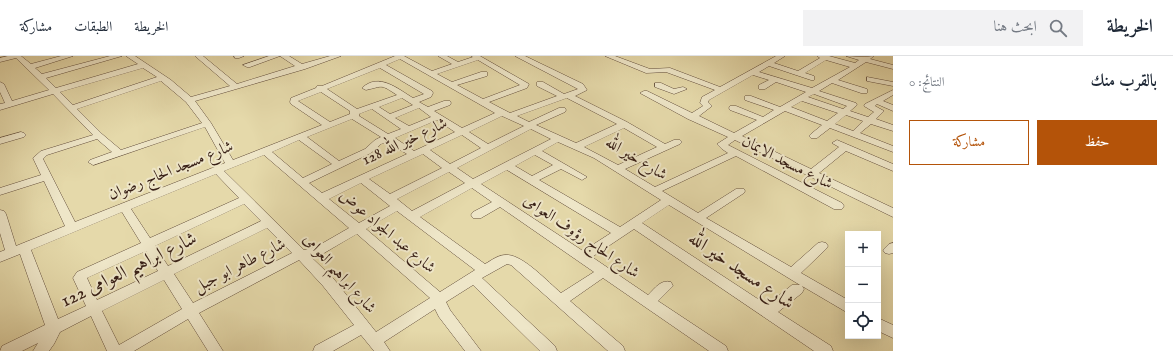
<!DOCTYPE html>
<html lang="ar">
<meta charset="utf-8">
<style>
:root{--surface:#fff;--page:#f2f2f3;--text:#1f2937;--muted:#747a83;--line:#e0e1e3;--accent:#b45309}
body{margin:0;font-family:"IM FELL English",Amiri,serif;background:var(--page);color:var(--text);direction:rtl}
.controls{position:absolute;right:12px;bottom:12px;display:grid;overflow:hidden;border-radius:0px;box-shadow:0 4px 16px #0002}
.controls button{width:36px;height:36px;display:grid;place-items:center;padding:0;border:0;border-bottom:1px solid var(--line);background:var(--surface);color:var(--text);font:20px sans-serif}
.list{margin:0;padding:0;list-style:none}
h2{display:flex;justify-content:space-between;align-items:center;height:52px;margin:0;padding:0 16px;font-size:17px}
h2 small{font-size:13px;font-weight:400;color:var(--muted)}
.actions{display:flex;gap:8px;padding:12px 16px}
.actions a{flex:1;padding:9px 0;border:1px solid var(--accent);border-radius:0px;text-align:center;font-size:14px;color:var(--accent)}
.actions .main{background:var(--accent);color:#fff}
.icon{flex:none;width:22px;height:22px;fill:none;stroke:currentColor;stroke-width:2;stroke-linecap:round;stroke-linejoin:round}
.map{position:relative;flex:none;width:893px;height:295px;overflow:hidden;direction:ltr}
header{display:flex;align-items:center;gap:24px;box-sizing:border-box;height:56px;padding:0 20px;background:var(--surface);border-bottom:1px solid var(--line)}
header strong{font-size:19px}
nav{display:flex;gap:22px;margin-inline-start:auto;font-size:14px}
.search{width:280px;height:36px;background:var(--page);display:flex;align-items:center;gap:10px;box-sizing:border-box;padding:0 14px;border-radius:0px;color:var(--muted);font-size:15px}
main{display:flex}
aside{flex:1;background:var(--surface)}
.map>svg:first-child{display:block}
</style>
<header>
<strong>الخريطة</strong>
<div class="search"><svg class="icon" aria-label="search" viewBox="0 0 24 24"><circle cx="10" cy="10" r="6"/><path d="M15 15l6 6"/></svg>ابحث هنا</div>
<nav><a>الخريطة</a><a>الطبقات</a><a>مشاركة</a></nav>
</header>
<main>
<aside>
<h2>بالقرب منك<small>النتائج: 0</small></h2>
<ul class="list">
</ul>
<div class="actions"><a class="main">حفظ</a><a>مشاركة</a></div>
</aside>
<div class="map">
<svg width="893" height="295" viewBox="0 0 893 295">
<rect width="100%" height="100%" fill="#e5d9aa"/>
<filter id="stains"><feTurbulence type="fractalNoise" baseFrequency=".005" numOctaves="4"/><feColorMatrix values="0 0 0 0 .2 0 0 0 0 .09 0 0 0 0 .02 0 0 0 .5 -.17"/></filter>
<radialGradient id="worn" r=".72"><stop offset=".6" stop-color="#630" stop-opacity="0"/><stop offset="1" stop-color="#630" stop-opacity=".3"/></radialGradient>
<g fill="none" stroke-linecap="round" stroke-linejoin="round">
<defs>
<g id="minor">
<path d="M8 0H21L31 8 61 0H73L35 12 42 18 110 0H122L46 22 56 32 138 8 126 0H135L171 24 191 41 230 30 195 0H203L237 28 295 10 280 0H289L302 8 330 0H341L305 13 195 45 211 67 233 104 322 69 291 48 290 46 291 42 316 32 317 30H322L395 0H404L432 15 452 8 438 0H447L458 6 473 1 471 0H480L529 28 527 32 489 46 510 57 557 40 537 30V26H543L564 38 578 33 515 0H525L583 28 587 34 575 40 627 66 665 88 674 84H680L682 86 680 88 625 113 655 131 728 97 722 93 717 88 728 81 688 63 640 37 644 35H647L692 57 703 50 700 47 702 41 715 34 666 16 646 17 605 0H615L650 13 670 12 720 31 776 0H785L774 7 798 15 820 2 817 0H829L855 7 859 4 846 0 864 1 874 0 870 3 893 9V13L866 6 838 24 867 33V37H861L832 27 819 35 856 47 857 49 850 55 868 61 874 56 864 50 865 48 893 34V39L883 45 893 49V55L877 48 875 50 884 55 876 63 893 69V75L871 68 860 77 893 90V96L830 72 817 82H811L809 80 811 78 822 69 785 55 742 80 811 113 839 91 832 87 837 84 893 108V115L846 95 819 117 893 152V161L735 84 728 89 842 147 844 150 842 153H834L736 100 662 135 698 157 736 133H744L745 135 744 137 706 162 791 211 818 187 822 186 826 187 828 190 826 193 801 217 848 244V257L802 230 804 233 802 237 778 256 831 290 833 295H814L634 173 592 201 648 239C655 232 661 223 671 226L673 230 658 245 726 290 728 295H709L603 222 570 245 623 290 625 295H608L511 209 507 208 482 222 555 290 557 295H540L473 229 446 246 450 254 481 295H465L439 261 435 253 384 286 390 295H374L361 279 333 295H313L315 290 354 269 323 230 299 204 199 257 223 295H208L188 263 134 295H107L91 260 60 276 54 288 49 295H33L38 287 22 295H0L2 290 45 269 20 198 0 206V196L5 194 0 177V154L4 155 6 158 16 190 65 170 44 125 0 139V132L41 119 33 102 41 95 93 79 53 38 0 54V48L5 47 0 36V26L4 28 12 45 49 34 16 2 0 6V2ZM400 3 495 57 462 72 434 55 450 49 451 47 450 45H444L428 51 419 46 431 41 433 37 432 35 386 9ZM478 4 520 29 483 43 457 29 487 20V16H481L452 26 437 18ZM826 4 850 11 812 32 759 16 769 10 811 24H814V20L805 17ZM143 12 157 21 73 49 60 36ZM380 12 424 38 413 42C398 33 379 16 362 32L366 34C384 30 380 28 397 39L357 53 327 33ZM753 19 769 24 759 29V33H765L776 26 806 36 780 51 751 40H745V44L774 54 763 61 736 50H730L729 52 730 54 757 64 734 77 699 60 712 50 708 46 709 44ZM161 25 186 46 202 67 121 94 102 78 77 53ZM321 36 350 55V58L330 66 298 45ZM814 38 847 50 843 53 808 41ZM402 42 413 49 390 58 379 51ZM567 42 617 68 576 87 536 69 565 56 566 54 565 52H559L529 66 517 60ZM802 45 838 57 827 65 791 51ZM419 52 431 61 409 70 395 62ZM372 53 401 73 388 78 359 60V58ZM846 59 863 65 853 75 835 68ZM502 60 524 70 488 88 469 76ZM352 63 381 81 375 84 365 93 339 105 307 81ZM437 64 455 76 414 95 395 82ZM205 71 225 107 75 166 43 103 47 99 97 83 112 96 90 104 88 106 93 109ZM624 72 657 91 618 109 584 91ZM531 73 551 83 473 123 457 112ZM462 79 481 92 450 108 430 94ZM299 84 332 108 303 122 272 96ZM387 86 407 98 322 137 309 127 371 97 381 88ZM558 86 594 102 661 144 620 171 539 124 561 113 582 124 587 121 542 95ZM423 98 442 112 390 138 369 123ZM264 99 349 172 316 191 304 194 224 115ZM535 99 553 109 532 120 515 110ZM507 114 611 177 583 195 481 128ZM449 116 465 127 412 155 397 143ZM216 118 239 142 150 182 131 153ZM361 127 390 150 359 167 329 143ZM472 132 492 146 473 156 471 159 473 162H481L500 151 594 216 561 237C548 226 524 200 508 199 499 198 492 204 485 208L420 161ZM244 148 261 165 168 210 155 190ZM669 149 800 229H792L767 249 642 167ZM397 155 475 214 440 236 366 173ZM122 156 141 187 77 216 73 222 86 250 58 263 31 194ZM267 172 292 197 193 247 174 218ZM357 178 430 242 376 276 333 222 311 201 324 197ZM146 195 158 215 97 244 87 222ZM164 224 182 253 119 289 102 255Z"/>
<polygon points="234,0 244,0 239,2 235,2"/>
<polygon points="269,0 280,0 250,11 247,11 243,9"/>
<polygon points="867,21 893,26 893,30 867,25"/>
<polygon points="655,27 661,27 674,33 683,31 687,33 674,38 655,31"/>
<polygon points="21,76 24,77 26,79 24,81 0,88 0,82"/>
<polygon points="893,187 893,197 889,198 885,197 883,194 889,188"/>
<polygon points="878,262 893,269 893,282 878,275"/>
</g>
</defs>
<use href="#minor" stroke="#634e3c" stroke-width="1"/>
<use href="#minor" fill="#eee6c8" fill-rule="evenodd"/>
</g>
<g text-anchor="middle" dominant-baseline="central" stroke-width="4" stroke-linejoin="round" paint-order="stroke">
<g font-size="16" fill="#382017" stroke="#eee6c8">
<text transform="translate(405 86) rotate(-25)">شارع خير الله 128</text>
<text transform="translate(636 103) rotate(31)">شارع خير الله</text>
<text transform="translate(787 107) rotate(27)">شارع مسجد الايمان</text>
<text transform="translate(171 115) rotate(-22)">شارع مسجد الحاج رضوان</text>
<text transform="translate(387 176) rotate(40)">شارع عبد الجواد عوض</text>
<text transform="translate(581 181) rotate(34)">شارع الحاج رؤوف العوامى</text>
<text transform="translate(240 210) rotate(-27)">شارع طاهر ابو جبل</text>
<text transform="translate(339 218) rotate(48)">شارع ابراهيم العوامى</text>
</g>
<g font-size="19" fill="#382017" stroke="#eee6c8">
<text transform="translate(129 214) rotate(-26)">شارع ابراهيم العوامى 122</text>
<text transform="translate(741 215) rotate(34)">شارع مسجد خير الله</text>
</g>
</g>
<rect width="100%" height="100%" filter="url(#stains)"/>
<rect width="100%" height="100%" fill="url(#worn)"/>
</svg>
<div class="controls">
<button>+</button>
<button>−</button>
<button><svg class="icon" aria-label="locate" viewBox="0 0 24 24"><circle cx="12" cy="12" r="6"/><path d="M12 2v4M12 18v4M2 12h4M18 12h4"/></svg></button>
</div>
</div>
</main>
